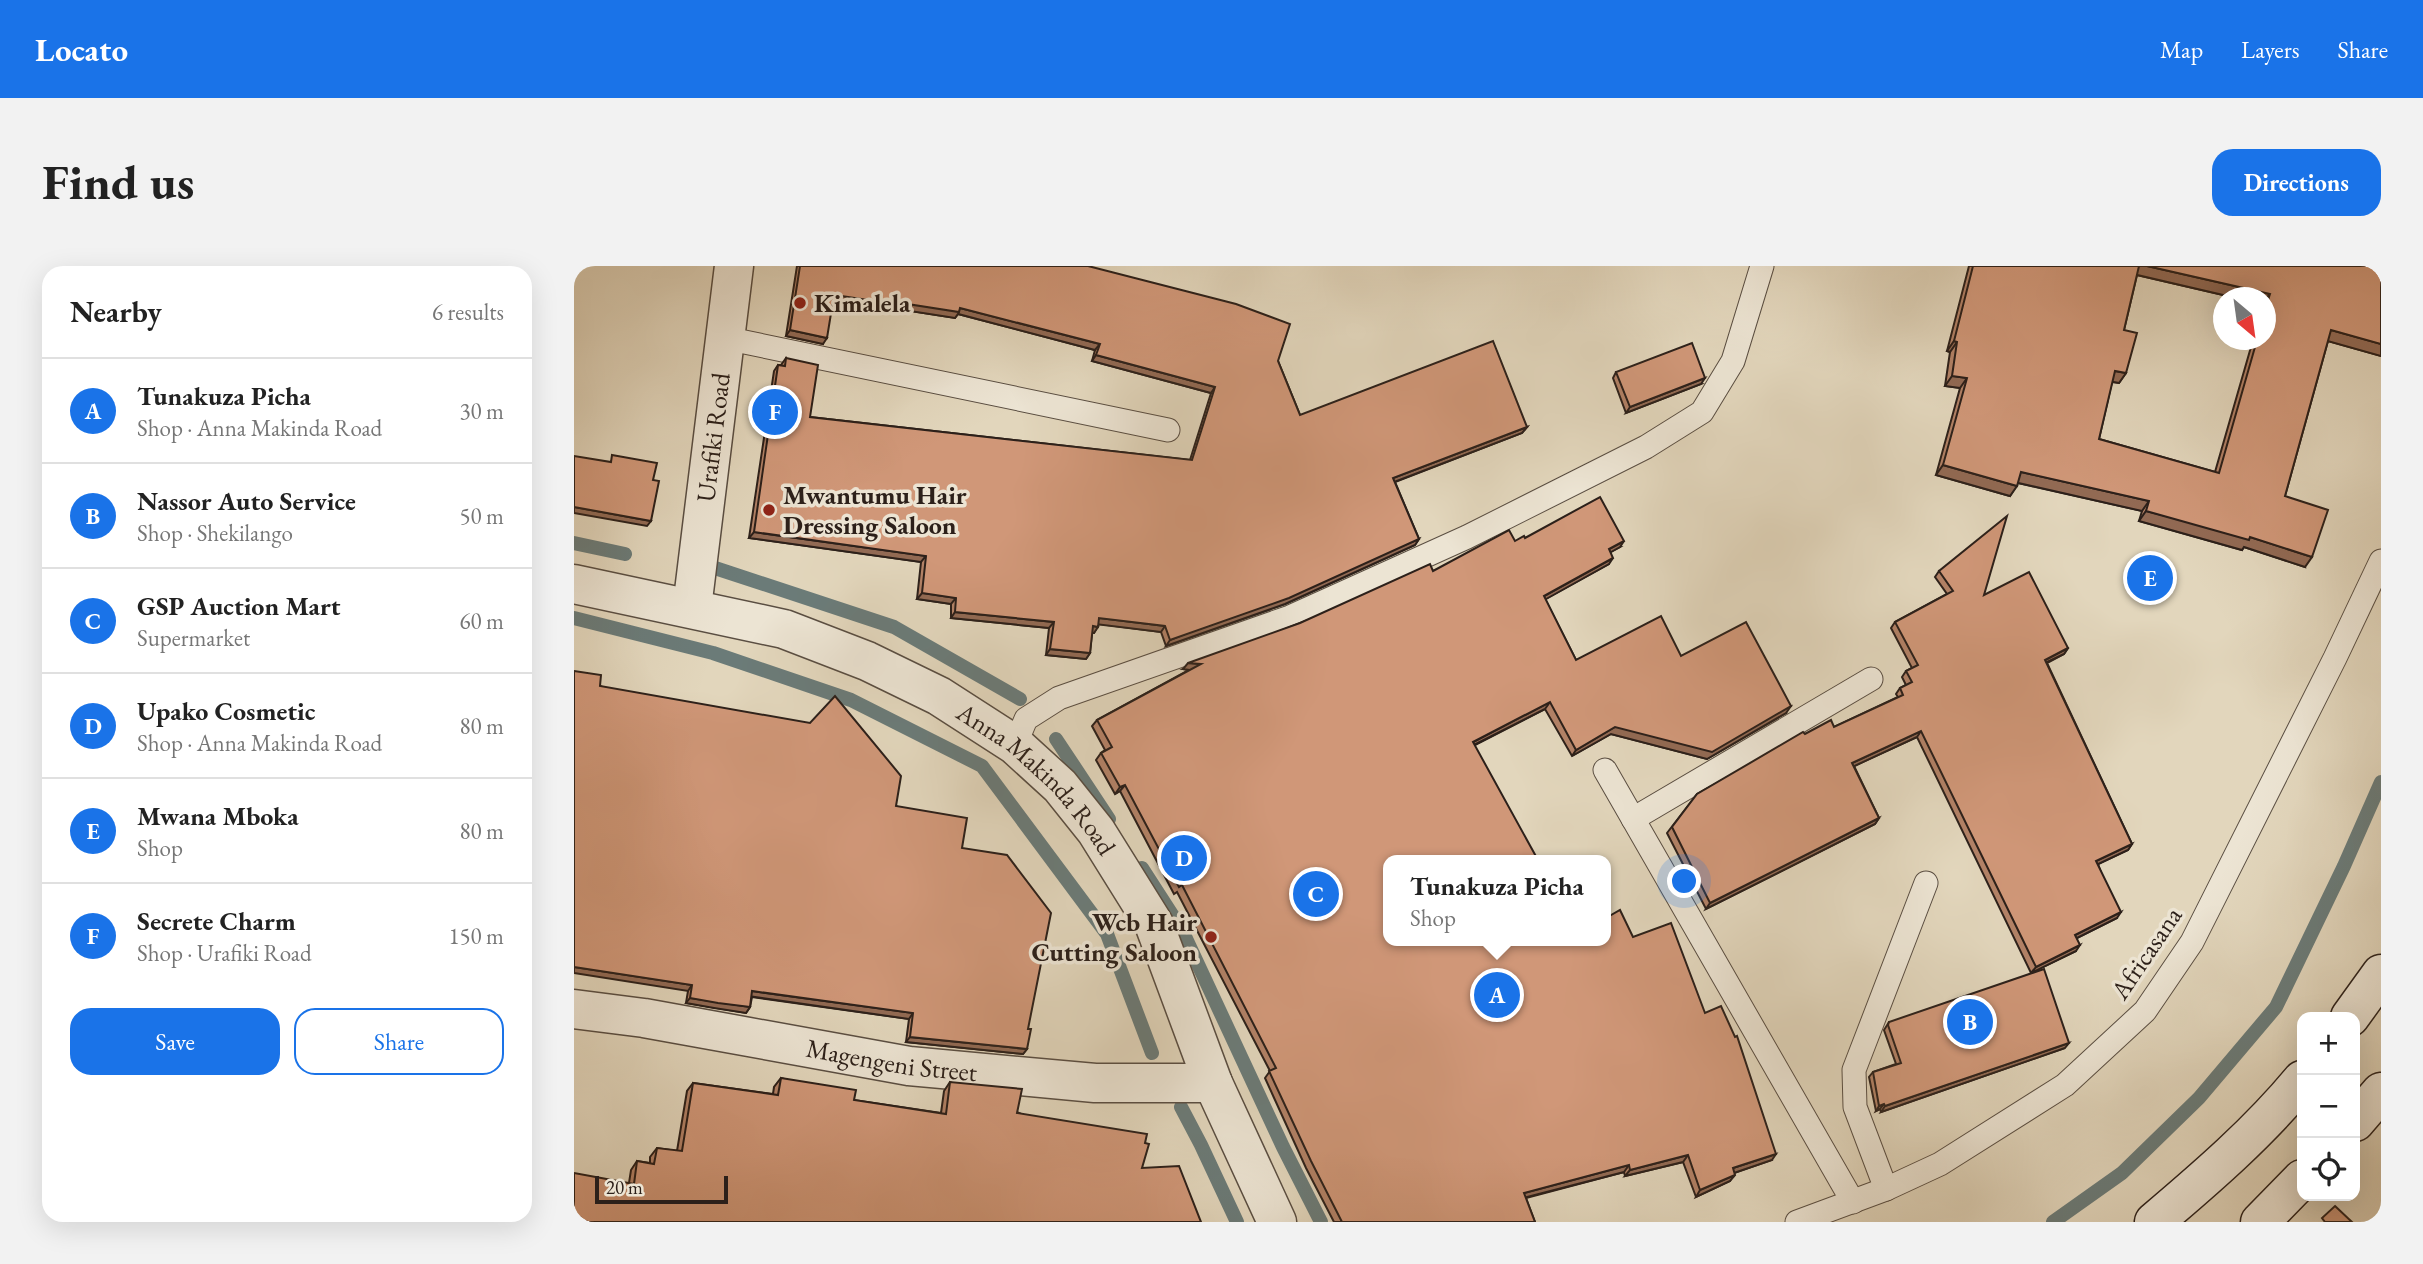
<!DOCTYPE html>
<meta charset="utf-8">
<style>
:root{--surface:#fff;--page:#f2f2f2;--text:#222;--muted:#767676;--line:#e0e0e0;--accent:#1a73e8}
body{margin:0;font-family:"EB Garamond",serif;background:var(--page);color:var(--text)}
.controls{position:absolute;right:21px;bottom:21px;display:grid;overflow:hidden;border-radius:14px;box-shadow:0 7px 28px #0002}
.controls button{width:63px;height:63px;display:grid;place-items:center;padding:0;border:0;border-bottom:2px solid var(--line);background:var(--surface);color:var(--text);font:35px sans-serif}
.compass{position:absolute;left:1639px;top:21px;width:63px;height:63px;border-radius:50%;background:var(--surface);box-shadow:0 7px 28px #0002;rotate:151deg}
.scale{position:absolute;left:21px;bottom:18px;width:133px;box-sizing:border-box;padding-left:7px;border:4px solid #2c201a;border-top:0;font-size:19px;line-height:24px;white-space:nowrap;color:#2c201a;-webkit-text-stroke:5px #ece4d3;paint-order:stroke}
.you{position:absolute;left:1111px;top:616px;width:24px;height:24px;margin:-18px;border:5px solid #fff;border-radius:50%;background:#1a73e8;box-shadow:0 0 0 10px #1a73e833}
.badge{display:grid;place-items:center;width:46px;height:46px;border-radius:50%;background:var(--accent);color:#fff;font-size:23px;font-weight:700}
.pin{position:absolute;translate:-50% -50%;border:4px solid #fff;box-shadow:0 2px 7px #0006}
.popup{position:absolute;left:809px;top:589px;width:228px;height:91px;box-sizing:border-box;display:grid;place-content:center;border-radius:14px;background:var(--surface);filter:drop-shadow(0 2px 5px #0005);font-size:23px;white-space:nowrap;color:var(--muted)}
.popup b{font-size:26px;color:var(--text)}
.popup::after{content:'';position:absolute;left:50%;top:100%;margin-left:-14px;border:14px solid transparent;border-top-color:var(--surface)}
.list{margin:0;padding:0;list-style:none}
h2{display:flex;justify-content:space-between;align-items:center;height:91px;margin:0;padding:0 28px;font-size:30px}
h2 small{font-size:23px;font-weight:400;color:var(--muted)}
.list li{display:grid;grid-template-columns:46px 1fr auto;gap:21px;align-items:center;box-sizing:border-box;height:105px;padding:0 28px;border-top:2px solid var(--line)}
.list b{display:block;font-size:26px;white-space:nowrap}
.list p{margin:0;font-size:23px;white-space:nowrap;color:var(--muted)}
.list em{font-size:23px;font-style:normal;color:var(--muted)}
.actions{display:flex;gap:14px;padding:21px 28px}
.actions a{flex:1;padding:16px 0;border:2px solid var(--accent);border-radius:21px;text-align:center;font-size:24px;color:var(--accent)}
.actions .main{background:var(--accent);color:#fff}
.icon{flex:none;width:38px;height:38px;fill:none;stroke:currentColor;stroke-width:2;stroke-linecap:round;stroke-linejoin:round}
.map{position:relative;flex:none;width:1807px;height:956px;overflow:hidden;border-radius:21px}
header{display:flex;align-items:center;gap:42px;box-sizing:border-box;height:98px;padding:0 35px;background:var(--accent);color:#fff}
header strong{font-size:33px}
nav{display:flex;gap:38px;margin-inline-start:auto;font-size:24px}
.intro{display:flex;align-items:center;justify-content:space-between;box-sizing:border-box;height:168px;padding:0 42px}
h1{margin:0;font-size:49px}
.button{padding:18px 32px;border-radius:21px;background:var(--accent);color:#fff;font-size:24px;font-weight:700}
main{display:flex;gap:42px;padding:0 42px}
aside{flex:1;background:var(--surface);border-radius:21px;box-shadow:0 7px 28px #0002}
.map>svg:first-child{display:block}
</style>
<header>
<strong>Locato</strong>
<nav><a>Map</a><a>Layers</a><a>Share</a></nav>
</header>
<div class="intro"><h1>Find us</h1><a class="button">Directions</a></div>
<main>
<aside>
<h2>Nearby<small>6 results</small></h2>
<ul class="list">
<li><span class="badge">A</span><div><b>Tunakuza Picha</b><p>Shop · Anna Makinda Road</p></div><em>30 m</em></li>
<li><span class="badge">B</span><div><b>Nassor Auto Service</b><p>Shop · Shekilango</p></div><em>50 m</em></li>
<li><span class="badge">C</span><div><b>GSP Auction Mart</b><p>Supermarket</p></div><em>60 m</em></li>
<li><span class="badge">D</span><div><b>Upako Cosmetic</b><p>Shop · Anna Makinda Road</p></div><em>80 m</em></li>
<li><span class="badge">E</span><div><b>Mwana Mboka</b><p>Shop</p></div><em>80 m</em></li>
<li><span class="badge">F</span><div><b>Secrete Charm</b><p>Shop · Urafiki Road</p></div><em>150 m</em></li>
</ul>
<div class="actions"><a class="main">Save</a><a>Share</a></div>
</aside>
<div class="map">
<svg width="1807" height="956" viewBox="0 0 1807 956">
<rect width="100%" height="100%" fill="#e2d6bc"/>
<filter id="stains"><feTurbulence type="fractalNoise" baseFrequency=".00286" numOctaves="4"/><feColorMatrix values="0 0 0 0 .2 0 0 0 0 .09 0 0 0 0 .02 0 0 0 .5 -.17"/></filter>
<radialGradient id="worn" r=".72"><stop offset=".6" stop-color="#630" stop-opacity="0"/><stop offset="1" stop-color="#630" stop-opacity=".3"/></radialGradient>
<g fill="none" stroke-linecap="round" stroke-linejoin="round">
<g stroke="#6b7b78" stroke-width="14">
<polyline points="0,277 51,288"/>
<polyline points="141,302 320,361 446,433"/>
<polyline points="0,352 139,387 277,434 408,500 533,668 578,787"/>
<polyline points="482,473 535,553"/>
<polyline points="568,602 608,664 709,881 747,956"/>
<polyline points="607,841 627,879 663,956"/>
<polyline points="1479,956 1548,907 1625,832 1702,741 1770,600 1807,516"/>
</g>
<defs>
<g id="service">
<polyline points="151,72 594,164"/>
<polyline points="441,479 452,453 485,432 716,351 893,271 1072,181 1128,146 1159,95 1188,0"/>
<polyline points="1031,504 1279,936"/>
<polyline points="1059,553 1297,413"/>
<polyline points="1312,923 1281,841 1280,804 1352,617"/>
<polyline points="1223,956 1312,923 1366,898 1491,819 1571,745 1618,676 1761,392 1807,295"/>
</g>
<g id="minor">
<path id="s1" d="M118 342 160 0"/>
<path id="s2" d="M0 743 70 752 335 800 521 817H639"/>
</g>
<g id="tertiary">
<path id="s3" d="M0 318 210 363 293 395 365 430 441 479 486 520 522 565 580 658 639 817 703 956"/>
</g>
<g id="secondary">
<polyline points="1776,751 1807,708"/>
<polyline points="1781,856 1807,826"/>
<path d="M1580 956C1633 911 1684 867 1728 814"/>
<polyline points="1686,956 1728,913"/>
</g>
</defs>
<use href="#service" stroke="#5a4e42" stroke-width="25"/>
<use href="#minor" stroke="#5a4e42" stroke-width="41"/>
<use href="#tertiary" stroke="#5a4e42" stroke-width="41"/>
<use href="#secondary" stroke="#2c201a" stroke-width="41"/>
<use href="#service" stroke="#ece4d3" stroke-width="23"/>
<use href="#minor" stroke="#ece4d3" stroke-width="38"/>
<use href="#tertiary" stroke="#ece4d3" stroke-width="38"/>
<use href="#secondary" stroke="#ece4d3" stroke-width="38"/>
</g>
<g fill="#b38267" stroke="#2c201a" stroke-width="2" fill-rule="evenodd">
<polygon points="223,0 514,0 704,95 726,149 953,161 948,167 821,216 845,273 841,279 711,338 592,380 587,366 525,358 520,367 518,367 516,387 512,393 472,389 475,362 377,352 377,338 343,333 347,296 175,272 200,105 204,99 207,99 212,92 236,151 616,194 637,127 518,95 521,84 384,48 381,52 311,41 310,43 259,36 249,78 212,70"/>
<path d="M1395 0H1807V90L1754 75 1711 230 1731 301 1670 281 1668 284 1565 255 1568 245 1444 217 1436 230 1362 209 1386 122 1371 120 1376 86 1373 85ZM1563 9 1662 32H1691V74H1679L1641 206 1525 173 1538 116 1545 117 1552 107 1550 64Z"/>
<polygon points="1042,106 1127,118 1052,147 1039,112"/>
<polygon points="951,272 1046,281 1036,286 1035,298 971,333 1002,394 1107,390 1212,447 1133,493 1037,468 998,490 971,443 901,479 815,675 1059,671 1131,747 1198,894 1160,907 1156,915 1122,931 1109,896 1051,910 1050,906 952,932 961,956 760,956 732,902 691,812 696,805 603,626 600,628 546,525 541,528 522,494 527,487 531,484 518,460 523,454 615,404 609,403 859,305"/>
<polygon points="1365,305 1410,329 1494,382 1490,388 1473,397 1558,578 1554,584 1524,598 1543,652 1503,672 1502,685 1457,707 1343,471 1280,500 1305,552 1301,558 1132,643 1093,567 1123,528 1231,468 1260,461 1324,431 1322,428 1326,422 1332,419 1328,411 1332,405 1338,402 1317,362 1321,356 1373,328 1361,311"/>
<polygon points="26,420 322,540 388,582 454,763 453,783 449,788 332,776 335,753 178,731 176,741 172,747 112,737 114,725"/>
<polygon points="1315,756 1491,782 1307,846 1306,843 1302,845 1295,811 1299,806 1322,798 1310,764"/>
<polygon points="207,812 280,834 367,847 370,825 376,816 568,902 0,956 55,917 57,904 63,895 76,897 76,891 83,882 103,885 113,825 119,817 199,828 200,821"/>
</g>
<g fill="#926a54" stroke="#2c201a" stroke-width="2">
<polygon points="1565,0 1573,0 1696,28 1691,34 1691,32 1662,32 1559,8"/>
<polygon points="260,29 386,42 526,78 521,84 384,48 381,52 311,41 310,43 256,36"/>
<polygon points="216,64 253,72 249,78 212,70"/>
<polygon points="1757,64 1807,78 1807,90 1750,74"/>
<polygon points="1380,75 1383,76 1376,86 1373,85"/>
<polygon points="522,89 641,121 637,127 518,95"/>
<polygon points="1541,105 1552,107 1545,117 1534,115"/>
<polygon points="1378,110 1393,112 1386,122 1371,120"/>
<polygon points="1131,112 1127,118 1052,147 1056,141"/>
<polygon points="953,161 948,167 815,218 819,212"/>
<polygon points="1369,199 1443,220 1436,230 1362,209"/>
<polygon points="1447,206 1575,235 1568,245 1440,216"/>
<polygon points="0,241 77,255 73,260 0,247"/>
<polygon points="1572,245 1676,271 1738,291 1731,301 1670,281 1668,284 1565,255"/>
<polygon points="180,266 352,290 347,296 175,272"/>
<polygon points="845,273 841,279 711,338 592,380 596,374"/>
<polygon points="1050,275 1046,281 1030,290 1035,283"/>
<polygon points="1039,292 1035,298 965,337 970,330"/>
<polygon points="348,327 382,332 377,338 343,333"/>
<polygon points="381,346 480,356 475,362 377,352"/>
<polygon points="525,352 591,360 587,366 521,358"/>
<polygon points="519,360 524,361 520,367 515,366"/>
<polygon points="1494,382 1490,388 1467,399 1471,394"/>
<polygon points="476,383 516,387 512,393 472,389"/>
<polygon points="614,397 627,398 622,405 609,403"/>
<polygon points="976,436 971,443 894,482 899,476"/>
<polygon points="1217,440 1212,447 1133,493 1037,468 998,490 1002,484 1041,461"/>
<polygon points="1347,465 1343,471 1274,503 1278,497"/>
<polygon points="551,519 546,525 541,528 546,521"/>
<polygon points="1305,552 1301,558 1132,643 1136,637"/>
<polygon points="1558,578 1554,584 1518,601 1522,595"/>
<polygon points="1547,646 1543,652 1497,675 1501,669"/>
<polygon points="1506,679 1502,685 1457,707 1462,701"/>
<polygon points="0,701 118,719 114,725 0,707"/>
<polygon points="178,725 339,747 335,753 174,730"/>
<polygon points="116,732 176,741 172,747 140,742 112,737"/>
<polygon points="336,771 453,783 449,788 332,776"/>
<polygon points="1495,777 1491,782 1307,846 1311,840"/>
<polygon points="1310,838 1306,843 1302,845 1305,840"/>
<polygon points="1202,888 1198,894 1154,909 1159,902"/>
<polygon points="1114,889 1109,896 1051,910 1056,904"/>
<polygon points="1055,899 1050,906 945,933 950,927"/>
<polygon points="1161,909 1156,915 1122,931 1126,924"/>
</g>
<g fill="#d09778" stroke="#2c201a" stroke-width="2">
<polygon points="226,0 514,0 662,38 716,58 704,95 726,149 919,75 953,161 819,212 845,273 715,332 596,374 591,360 525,352 524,361 519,360 516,387 476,383 480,356 381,346 382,332 348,327 352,290 180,266 204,99 211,100 212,92 244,99 236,151 618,194 641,121 522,89 526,78 386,42 385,46 314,35 314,37 260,29 253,72 216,64"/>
<polygon points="1399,0 1565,0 1550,64 1563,67 1552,107 1541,105 1525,173 1645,207 1683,74 1691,74 1691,43 1696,28 1573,0 1807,0 1807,78 1757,64 1711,230 1754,244 1738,291 1676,271 1675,274 1572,245 1575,235 1447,206 1443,220 1369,199 1393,112 1378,110 1383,76 1380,75"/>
<polygon points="1118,77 1131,112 1056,141 1042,106"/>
<polygon points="38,189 83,197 79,214 85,215 77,255 0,241 0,190 37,196"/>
<polygon points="1026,231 1050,275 1035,283 1039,292 970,330 1002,394 1087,350 1107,390 1172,356 1217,440 1138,486 1041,461 1002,484 976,436 899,476 964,594 815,594 815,675 1032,675 1032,652 1046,644 1059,671 1097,657 1131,747 1147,740 1161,771 1163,770 1202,888 1159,902 1161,909 1126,924 1114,889 1056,904 1055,899 950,927 961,956 768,956 737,895 695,805 702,802 608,619 605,621 551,519 546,521 527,487 538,481 523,454 627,398 614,397 726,357 856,298 859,305 935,264 941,275 950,270 951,272"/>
<polygon points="1433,250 1410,329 1455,306 1494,382 1471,394 1558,578 1522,595 1547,646 1501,669 1506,679 1462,701 1347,465 1278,497 1305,552 1136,637 1098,561 1123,528 1229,466 1231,468 1257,454 1260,461 1329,429 1326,422 1338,416 1332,405 1344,399 1321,356 1379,325 1365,305"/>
<polygon points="0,405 27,409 26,420 236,457 261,430 327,510 322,540 393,552 388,582 433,589 477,647 454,763 457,763 453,783 336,771 339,747 178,725 176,741 144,737 116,732 118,719 0,701"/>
<polygon points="1470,703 1495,777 1311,840 1310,838 1305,840 1299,806 1327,797 1314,759 1315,756"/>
<polygon points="207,812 282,824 280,834 372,848 376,816 448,823 443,847 573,868 571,877 575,878 568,902 605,900 627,956 0,956 0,907 60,918 63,895 80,898 83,882 108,885 119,817 204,829"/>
<polygon points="1761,940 1778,956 1751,956 1748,952"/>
</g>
<g fill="#8f2418" stroke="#ece4d3" stroke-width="2.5">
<circle cx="226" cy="37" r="7"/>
<circle cx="195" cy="244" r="7"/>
<circle cx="637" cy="671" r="7"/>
</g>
<g text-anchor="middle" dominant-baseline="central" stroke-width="7" stroke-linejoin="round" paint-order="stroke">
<g font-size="26" font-weight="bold" fill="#2c201a" stroke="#ece4d3" text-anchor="start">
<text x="240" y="37">Kimalela</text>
<text x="209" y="229">Mwantumu Hair<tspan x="209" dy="30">Dressing Saloon</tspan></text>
<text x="623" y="656" text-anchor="end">Wcb Hair<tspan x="623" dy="30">Cutting Saloon</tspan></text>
</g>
<g font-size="26" fill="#2c201a" stroke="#ece4d3">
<text stroke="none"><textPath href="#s1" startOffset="172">Urafiki Road</textPath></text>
<text stroke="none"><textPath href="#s3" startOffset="513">Anna Makinda Road</textPath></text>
<text transform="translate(1572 687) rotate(-56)">Africasana</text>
<text stroke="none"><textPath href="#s2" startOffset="322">Magengeni Street</textPath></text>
</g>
</g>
<rect width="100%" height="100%" filter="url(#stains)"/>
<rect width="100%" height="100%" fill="url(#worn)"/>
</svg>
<div class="controls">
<button>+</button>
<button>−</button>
<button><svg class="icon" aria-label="locate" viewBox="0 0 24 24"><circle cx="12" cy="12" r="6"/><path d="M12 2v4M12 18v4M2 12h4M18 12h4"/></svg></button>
</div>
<svg class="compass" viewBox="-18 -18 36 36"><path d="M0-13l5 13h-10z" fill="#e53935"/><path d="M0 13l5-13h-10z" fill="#767676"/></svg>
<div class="scale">20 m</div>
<div class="you"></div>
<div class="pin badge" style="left:923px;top:729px">A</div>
<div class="popup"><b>Tunakuza Picha</b>Shop</div>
<div class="pin badge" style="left:1396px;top:756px">B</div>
<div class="pin badge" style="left:742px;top:628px">C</div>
<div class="pin badge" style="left:610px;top:592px">D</div>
<div class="pin badge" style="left:1576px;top:312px">E</div>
<div class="pin badge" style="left:201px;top:146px">F</div>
</div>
</main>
